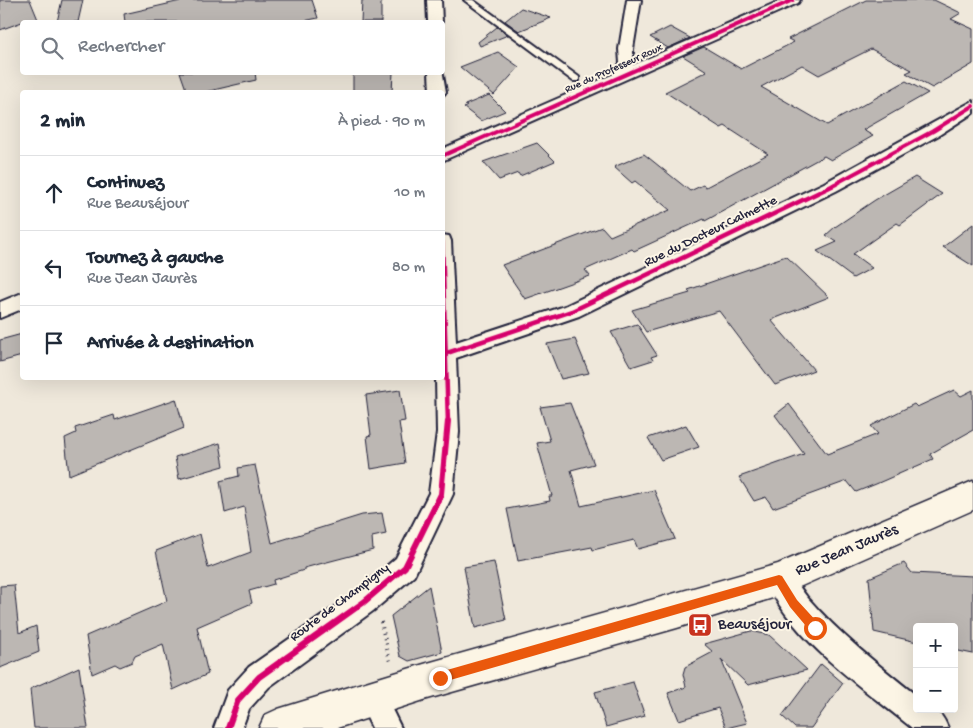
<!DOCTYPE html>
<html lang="fr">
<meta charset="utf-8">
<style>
:root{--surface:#fff;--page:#f6f6f7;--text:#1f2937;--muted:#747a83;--line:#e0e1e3}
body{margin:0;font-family:"Gochi Hand",sans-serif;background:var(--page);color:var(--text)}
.controls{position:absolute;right:15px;bottom:15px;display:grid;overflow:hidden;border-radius:5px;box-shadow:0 5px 20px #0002}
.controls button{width:45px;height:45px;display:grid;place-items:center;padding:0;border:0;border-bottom:1px solid var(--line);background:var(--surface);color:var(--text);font:25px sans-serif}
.stop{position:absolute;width:15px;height:15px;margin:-11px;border:4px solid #ea580c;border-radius:50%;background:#fff}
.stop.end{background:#ea580c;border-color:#fff;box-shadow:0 1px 5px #0008}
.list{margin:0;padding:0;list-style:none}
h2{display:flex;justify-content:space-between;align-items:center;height:65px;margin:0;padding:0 20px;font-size:21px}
h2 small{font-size:16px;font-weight:400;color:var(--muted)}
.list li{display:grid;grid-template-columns:32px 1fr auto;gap:15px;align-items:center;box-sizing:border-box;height:75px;padding:0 20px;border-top:1px solid var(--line)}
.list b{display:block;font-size:19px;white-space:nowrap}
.list p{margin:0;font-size:16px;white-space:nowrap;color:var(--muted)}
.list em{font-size:16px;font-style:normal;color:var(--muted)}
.icon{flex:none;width:28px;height:28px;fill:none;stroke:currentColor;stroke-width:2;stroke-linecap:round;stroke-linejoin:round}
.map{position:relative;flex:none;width:973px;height:728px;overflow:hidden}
.search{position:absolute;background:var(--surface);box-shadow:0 5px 20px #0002;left:20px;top:20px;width:425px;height:55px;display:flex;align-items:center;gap:12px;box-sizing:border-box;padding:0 18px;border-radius:5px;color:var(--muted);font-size:19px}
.panel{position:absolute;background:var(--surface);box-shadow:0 5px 20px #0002;left:20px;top:90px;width:425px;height:290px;border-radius:5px}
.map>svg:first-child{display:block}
</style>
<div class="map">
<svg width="973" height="728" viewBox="0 0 973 728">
<rect width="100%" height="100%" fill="#efe8db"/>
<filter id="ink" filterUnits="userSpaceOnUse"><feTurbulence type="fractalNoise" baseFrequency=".02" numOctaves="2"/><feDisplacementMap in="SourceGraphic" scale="10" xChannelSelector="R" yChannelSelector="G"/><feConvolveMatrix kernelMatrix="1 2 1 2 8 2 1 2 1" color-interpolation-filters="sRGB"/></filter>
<g filter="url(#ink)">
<g fill="#bcb7b3" stroke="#22223b">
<polygon points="0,0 30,0 39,22 22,22 0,30"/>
<polygon points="62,0 83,0 78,22 57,22"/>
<polygon points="185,0 312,0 318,18 299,22 125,22 124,14"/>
<polygon points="362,0 381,0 381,22 361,22"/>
<polygon points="866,0 934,0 961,13 951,19 973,29 973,64 932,88 906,73 912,70 871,49 819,75 802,65 761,87 827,125 906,81 928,93 863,130 873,136 831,160 824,156 705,221 704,219 634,251 632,249 585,270 590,276 525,299 502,265 602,227 610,236 670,210 635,181 632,183 614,167 644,154 690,191 703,185 706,187 768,154 725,126 721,128 665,92 707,71 683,56 704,47 741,69 794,42 788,39"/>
<polygon points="521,8 551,18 519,31 505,21"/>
<polygon points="497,27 508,35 480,46 478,42"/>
<polygon points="670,27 690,38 668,48 650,37"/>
<polygon points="498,52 519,67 494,95 460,67"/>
<polygon points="180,72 255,72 256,80 205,92 187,92"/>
<polygon points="353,72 393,72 392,92 353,92"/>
<polygon points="489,95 505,111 481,121 464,108 467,106 465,105"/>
<polygon points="537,143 555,161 520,176 518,173 499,180 483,162"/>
<polygon points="915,177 942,194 900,225 897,223 853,254 872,268 853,278 817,251 837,242 826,235 835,227 875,200"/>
<polygon points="973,224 973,266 943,247"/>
<polygon points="786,256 829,297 771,320 814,370 775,385 719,311 646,332 632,310 690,293 688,290"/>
<polygon points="637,324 657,355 651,357 653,360 631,367 611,332"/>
<polygon points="22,334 22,356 0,362 0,340"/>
<polygon points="575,339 589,373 561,379 547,344"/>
<polygon points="400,390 405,421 399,422 405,463 371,469 367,436 371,435 366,395"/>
<polygon points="954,390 961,396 973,390 973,430 930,454 933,459 876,484 856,492 847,481 773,508 766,497 754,501 739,477 804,454 775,415 789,404 827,454 878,434 871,426 914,404 917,407"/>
<polygon points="176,399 184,428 69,475 65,438 76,433 75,428 114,415 115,420"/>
<polygon points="570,403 594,464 571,470 581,506 654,490 675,539 638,549 634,540 593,550 592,547 518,561 507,509 550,501 549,496 552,496 537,443 550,441 540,407"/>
<polygon points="686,425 699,447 661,460 648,438"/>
<polygon points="220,443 224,466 179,479 175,457"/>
<polygon points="255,465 272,543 362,515 382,513 386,534 372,537 373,550 304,568 304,570 273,580 274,584 249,591 252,603 197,627 208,674 173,690 163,644 135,656 132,662 120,667 115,664 92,674 86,636 167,601 156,551 200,534 208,568 251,552 244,507 225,513 220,481 239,476 238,468"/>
<polygon points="494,562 506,620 475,628 464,567"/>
<polygon points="904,563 912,573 973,576 973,654 954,650 954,627 917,627 917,642 874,632 869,578"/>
<polygon points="14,585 19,633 36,626 39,652 0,668 0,586"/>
<polygon points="429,586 442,652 409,661 400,656 391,616"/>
<polygon points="751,631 769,635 807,670 748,685 721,659 747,723 726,728 718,708 679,720 668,693 686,687 683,674 685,667 713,652 704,644"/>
<polygon points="821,664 843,683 811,728 795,728 782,716"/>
<polygon points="79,667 88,728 34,728 30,689"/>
<polygon points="633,682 645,716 606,727 595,692"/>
</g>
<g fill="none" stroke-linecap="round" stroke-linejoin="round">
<defs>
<polygon id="service" points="464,0 473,0 579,77 579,81 573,81"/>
<g id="minor">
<polygon points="427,0 441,0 442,22 428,22"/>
<polygon points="627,0 641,0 633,49 633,65 782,0 800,0 798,3 442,161 442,149 614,74 620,63 619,49"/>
<polygon points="442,69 446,92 442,96 442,92 430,92 429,72 442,72"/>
<polygon points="973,101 973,113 939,135 836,191 579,316 456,358 459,432 453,494 414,576 373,611 269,687 249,709 242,728 214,728 228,690 249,667 355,593 396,558 429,493 437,432 436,378 442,378 442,235 449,236 451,241 456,342 565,306 824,183"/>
<polygon points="22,293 22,309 0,318 0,302"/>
<path d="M779 567C793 573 798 586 807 597 840 635 878 665 917 696V709C935 709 941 710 948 728H912C862 687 792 641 766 580L770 571Z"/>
<polygon points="371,683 381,687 401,728 372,728 357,697 361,687"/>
</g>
<polygon id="secondary" points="973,481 973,510 779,596 677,628 424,700 337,728 259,728 265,715 278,709 424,664 778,564"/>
</defs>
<use href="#service" stroke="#22223b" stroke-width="4"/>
<use href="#minor" stroke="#22223b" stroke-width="4"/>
<use href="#secondary" stroke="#22223b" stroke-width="3"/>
<polyline stroke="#22223b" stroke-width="4" stroke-dasharray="1 4.5" stroke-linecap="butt" points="381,622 390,662"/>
<use href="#service" fill="#fcf5e5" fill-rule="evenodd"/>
<use href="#minor" fill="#fcf5e5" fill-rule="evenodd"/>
<use href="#secondary" fill="#fcf5e5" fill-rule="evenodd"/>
<defs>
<g id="cycleway-far2">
<polyline points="442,156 793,0"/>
<polyline points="833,185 933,131 973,106"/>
</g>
<g id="cycleway-far1">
<polyline points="442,241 448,423"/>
<polyline points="447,353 572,311 836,184"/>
</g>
<polyline id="cycleway" points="228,728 238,700 259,677 364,602 405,567 441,494 448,421"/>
</defs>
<use href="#cycleway-far2" stroke="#fcf5e5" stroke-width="6"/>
<use href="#cycleway-far1" stroke="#fcf5e5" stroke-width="8"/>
<use href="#cycleway" stroke="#fcf5e5" stroke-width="9"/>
<use href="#cycleway-far2" stroke="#d6006c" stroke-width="4"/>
<use href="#cycleway-far1" stroke="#d6006c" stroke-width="4.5"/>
<use href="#cycleway" stroke="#d6006c" stroke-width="6"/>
</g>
</g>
<polygon fill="#ea580c" points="779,575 782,576 797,600 819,624 819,632 811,632 790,607 777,585 440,683 435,678 440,672"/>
<defs>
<symbol id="bus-square" viewBox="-11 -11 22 22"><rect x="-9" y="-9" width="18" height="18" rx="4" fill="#c8321e" stroke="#fcf5e5"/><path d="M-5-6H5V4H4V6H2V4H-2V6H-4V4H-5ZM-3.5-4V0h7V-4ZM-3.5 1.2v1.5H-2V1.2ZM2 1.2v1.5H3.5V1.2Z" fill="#fff"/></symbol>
</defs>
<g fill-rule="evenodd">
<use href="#bus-square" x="686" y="611" width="28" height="28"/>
</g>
<g text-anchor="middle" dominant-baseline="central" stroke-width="4" stroke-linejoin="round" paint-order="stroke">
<g font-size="11" fill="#22223b" stroke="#fcf5e5">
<text transform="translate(614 69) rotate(-24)">Rue du Professeur Roux</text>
</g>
<g font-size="14" fill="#22223b" stroke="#fcf5e5">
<text transform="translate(711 232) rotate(-26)">Rue du Docteur Calmette</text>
<text transform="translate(340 603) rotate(-37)">Route de Champigny</text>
</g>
<g font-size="16" fill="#22223b" stroke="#fcf5e5">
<text transform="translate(847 551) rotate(-23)">Rue Jean Jaurès</text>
</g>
<g font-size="16" fill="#22223b" stroke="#fcf5e5" text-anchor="start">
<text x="718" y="625">Beauséjour</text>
</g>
</g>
</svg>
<div class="controls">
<button>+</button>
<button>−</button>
</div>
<div class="stop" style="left:815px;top:628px"></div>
<div class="stop end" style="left:440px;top:678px"></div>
<div class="search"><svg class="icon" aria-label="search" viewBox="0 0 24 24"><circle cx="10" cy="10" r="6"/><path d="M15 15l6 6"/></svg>Rechercher</div>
<section class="panel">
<h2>2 min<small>À pied · 90 m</small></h2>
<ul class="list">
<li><svg class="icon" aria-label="ahead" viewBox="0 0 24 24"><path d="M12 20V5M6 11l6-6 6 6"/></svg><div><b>Continuez</b><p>Rue Beauséjour</p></div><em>10 m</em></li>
<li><svg class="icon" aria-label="left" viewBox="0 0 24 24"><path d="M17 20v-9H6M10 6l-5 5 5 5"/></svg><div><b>Tournez à gauche</b><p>Rue Jean Jaurès</p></div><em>80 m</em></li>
<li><svg class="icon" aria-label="arrive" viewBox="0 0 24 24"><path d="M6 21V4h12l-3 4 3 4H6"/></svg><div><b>Arrivée à destination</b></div></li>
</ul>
</section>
</div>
